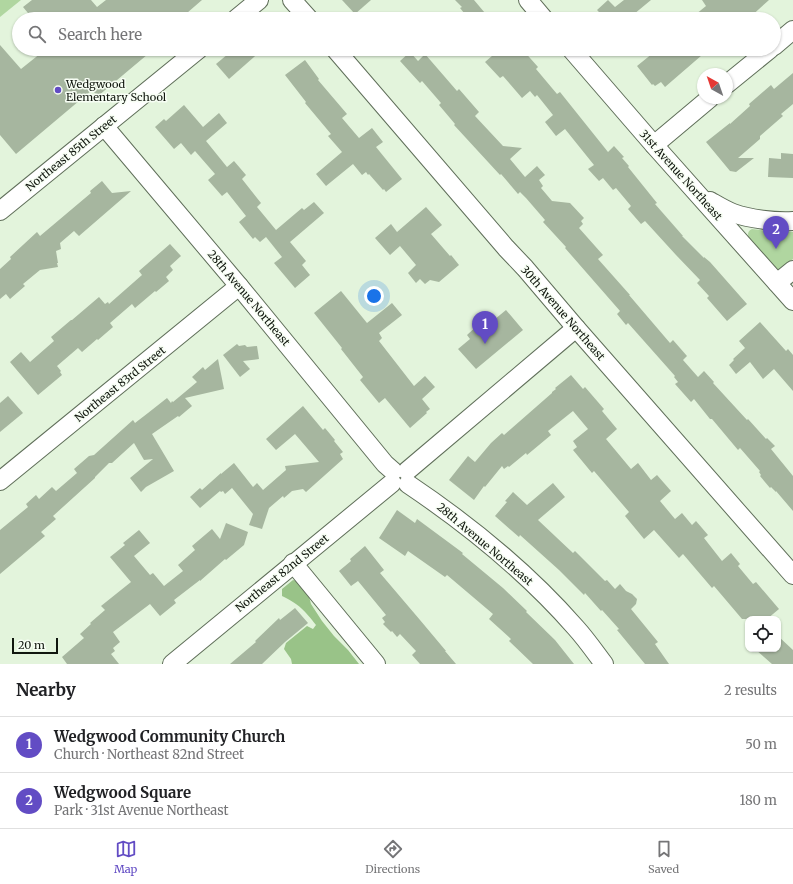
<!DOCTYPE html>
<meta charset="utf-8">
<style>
:root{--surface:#fff;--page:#f2f2f2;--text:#202124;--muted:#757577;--line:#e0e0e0;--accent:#624cc4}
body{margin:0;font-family:Merriweather,serif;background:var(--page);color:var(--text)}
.controls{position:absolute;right:12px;bottom:12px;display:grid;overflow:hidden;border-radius:8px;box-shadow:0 1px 3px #0004}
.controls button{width:36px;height:36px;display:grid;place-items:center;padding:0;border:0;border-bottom:1px solid var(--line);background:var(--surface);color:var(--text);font:20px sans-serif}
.compass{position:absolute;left:697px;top:68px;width:36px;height:36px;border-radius:50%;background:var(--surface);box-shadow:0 1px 3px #0004;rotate:320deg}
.scale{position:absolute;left:12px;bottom:10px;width:46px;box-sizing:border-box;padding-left:4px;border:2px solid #10160e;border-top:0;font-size:11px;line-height:14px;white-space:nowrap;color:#10160e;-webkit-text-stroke:3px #f7fef4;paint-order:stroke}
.you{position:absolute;left:374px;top:296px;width:14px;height:14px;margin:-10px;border:3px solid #fff;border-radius:50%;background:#1a73e8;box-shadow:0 0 0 6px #1a73e833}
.badge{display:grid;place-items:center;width:26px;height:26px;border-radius:50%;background:var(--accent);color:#fff;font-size:13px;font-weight:700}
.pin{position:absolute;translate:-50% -33px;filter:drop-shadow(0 1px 2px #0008)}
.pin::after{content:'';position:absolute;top:21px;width:14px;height:12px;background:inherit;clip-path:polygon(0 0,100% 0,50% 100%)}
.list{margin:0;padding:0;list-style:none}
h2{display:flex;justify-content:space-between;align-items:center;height:52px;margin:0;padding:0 16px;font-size:17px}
h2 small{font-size:13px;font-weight:400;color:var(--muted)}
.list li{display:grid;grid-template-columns:26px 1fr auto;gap:12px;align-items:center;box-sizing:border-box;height:56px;padding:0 16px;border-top:1px solid var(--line)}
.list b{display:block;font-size:15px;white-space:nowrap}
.list p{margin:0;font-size:13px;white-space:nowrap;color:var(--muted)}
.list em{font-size:13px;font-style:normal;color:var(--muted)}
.icon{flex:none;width:22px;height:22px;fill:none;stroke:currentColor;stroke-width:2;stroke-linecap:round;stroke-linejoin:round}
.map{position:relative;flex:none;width:793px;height:664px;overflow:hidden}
.search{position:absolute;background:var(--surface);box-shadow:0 1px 3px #0004;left:12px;right:12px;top:12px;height:44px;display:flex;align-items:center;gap:10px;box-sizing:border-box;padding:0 14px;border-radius:22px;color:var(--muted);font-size:15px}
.sheet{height:164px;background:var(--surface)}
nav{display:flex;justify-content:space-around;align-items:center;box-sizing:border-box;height:56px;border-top:1px solid var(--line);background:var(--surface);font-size:11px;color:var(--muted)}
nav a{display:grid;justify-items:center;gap:2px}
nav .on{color:var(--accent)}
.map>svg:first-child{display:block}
</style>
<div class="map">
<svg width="793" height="664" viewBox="0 0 793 664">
<rect width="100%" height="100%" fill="#e3f4dc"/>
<g fill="#b0d6a0">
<polygon points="0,0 21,0 0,17"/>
<path d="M752 229 768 231 793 232V259L781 269 777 270 749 238C747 234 748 231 752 229Z"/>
</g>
<path fill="#99c388" d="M293 580 301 582 308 593 311 604 322 621 334 636 348 650 359 664H292L291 659 284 649 286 643 307 626 313 629 316 625C305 611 299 604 282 596V589Z"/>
<g fill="#a6b69f">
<polygon points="32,0 91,0 97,7 106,0 202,0 180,19 33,19 23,7"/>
<polygon points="342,0 371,0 355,14"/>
<polygon points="455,0 474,0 490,19 469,19 460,8 462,7"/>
<polygon points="608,0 615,7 624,0 651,0 628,19 601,19 604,17 597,10"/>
<polygon points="702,0 769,0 748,19 690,19 706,6"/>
<polygon points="0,45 21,69 46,49 154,49 98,96 92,90 16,154 0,135"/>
<polygon points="234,49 263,49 229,79 216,64"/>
<polygon points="500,49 522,49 538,67 536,69 557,94 560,92 608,152 614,146 624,157 622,158 629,166 628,167 657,203 655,204 683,236 682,236 704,258 704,257 710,262 747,304 727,321 707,298 709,296 697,283 700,280 676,255 645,221 641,224 628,209 631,206 616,188 613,190 603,178 599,181 588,169 594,165 565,129 556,136 545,122 553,115 537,95 535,97 530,91 522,98 503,76 500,78 485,62"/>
<polygon points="658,49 709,49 665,87 661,82 655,86 653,84 652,85 637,66"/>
<polygon points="410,52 418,61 425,54 457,91 459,89 479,112 475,116 503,146 522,148 510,159 525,177 537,166 545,175 539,180 543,186 541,188 552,201 570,203 584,218 581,221 583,224 579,228 603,255 598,259 630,295 629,295 664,336 670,343 673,340 687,356 683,360 698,377 704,371 714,382 713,383 747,420 748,419 766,439 767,438 775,446 771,449 793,476 793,511 776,491 776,492 771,487 770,488 760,476 761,475 759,472 760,471 740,448 738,450 712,419 710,419 694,399 691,402 675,384 678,382 674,377 675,376 628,323 626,325 617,314 620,311 565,248 566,247 543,222 545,220 526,198 520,192 518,194 501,174 500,175 454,125 455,124 439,105 441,103 422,81 420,83 400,61"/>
<polygon points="305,60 319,79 318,80 347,114 342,118 359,138 372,128 383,142 376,147 402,179 386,192 384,189 383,190 369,174 368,175 366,172 362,175 353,164 326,186 316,174 342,152 328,136 331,134 305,103 306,102 285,75"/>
<polygon points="793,73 793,104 781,114 783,116 760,136 760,139 738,158 754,158 736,172 730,171 706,142 730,123 730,124 750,106 749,104 771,85 774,89"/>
<polygon points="184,105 203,127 219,113 227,123 206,141 227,167 234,161 246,175 242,179 261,203 257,207 276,230 302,208 304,210 314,202 324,213 290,242 306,261 302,265 310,275 295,288 274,263 282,257 266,237 260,242 255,237 253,239 239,222 246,216 227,192 222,196 208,180 215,174 195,151 191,155 181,143 174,149 155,127 164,119 166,121"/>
<polygon points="781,153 793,154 793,178 768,177 769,158 781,159"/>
<polygon points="102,181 112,193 131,191 79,236 74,231 60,243 61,249 56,251 58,263 57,263 58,267 40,270 23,284 25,286 10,299 6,294 0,299 0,269 11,259 10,257 37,232 40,236 91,193 90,191"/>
<polygon points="426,207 442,225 431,234 450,256 451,255 459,265 439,282 430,280 425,284 420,279 416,283 408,273 416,265 400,246 390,255 375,238 391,224 397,232"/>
<polygon points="170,244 181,256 170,266 173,270 166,277 169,281 156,292 155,291 135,308 132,304 110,323 113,327 98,340 97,339 82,352 78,348 57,366 61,371 60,372 62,375 38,395 10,362 21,352 30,362 54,341 51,337 71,320 72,320 99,297 105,304 108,302 109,304 142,275 139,271"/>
<polygon points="341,291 367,323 392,303 402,315 379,333 382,338 379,341 414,386 425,376 435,387 422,399 430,409 426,412 427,413 410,428 385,398 379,403 360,380 363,377 341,349 342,348 314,313"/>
<polygon points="506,310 523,330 476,369 458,349 470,339 467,335 479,324 483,329"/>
<polygon points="760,322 786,351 788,349 793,355 793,391 774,369 763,379 750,362 736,374 729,365 734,360 733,359 745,348 739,341"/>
<polygon points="237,344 239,346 245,345 247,347 257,346 259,359 243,361 250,369 240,377 223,355"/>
<polygon points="218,359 224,389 185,398 192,406 179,417 178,416 152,434 174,471 146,487 141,492 130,478 153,459 144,460 134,443 112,463 109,463 95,477 95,478 53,516 56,519 41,532 45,536 0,574 0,530 28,507 26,504 36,495 39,499 52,487 56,491 77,473 74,469 89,456 94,455 133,420 135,423 148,413 167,398 171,403 172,401 173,402 197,382 192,377 203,367 205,370"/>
<polygon points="571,375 583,389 585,387 604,409 602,411 617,429 606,439 631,469 638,463 651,480 657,475 671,491 660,501 675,519 682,513 692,525 696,521 708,535 704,538 722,561 731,553 740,564 738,566 753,584 756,582 779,609 767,619 742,619 714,586 712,588 683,554 679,558 654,530 644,539 625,516 629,512 594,471 592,473 573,450 577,447 573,441 588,429 573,411 548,431 551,435 527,455 526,453 509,467 508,466 504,469 502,466 485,487 484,486 474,500 449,480 468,456 475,462 491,443 502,433 504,435 552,393 552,392 556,389 555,388"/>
<polygon points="8,396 23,413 0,432 0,403"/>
<polygon points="303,406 323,430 325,428 335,440 334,441 343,452 340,454 343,459 306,492 303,489 292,491 284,498 283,496 269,508 262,529 249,525 253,514 232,488 225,494 223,491 221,492 220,491 200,508 190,497 200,488 202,490 221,473 221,474 234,463 253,487 257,483 263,490 286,470 285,466 319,462 295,434 276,450 266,439"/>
<polygon points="553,483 565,497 538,520 573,553 575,551 605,581 607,580 615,589 620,584 626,591 632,594 637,599 636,604 631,609 658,642 655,644 669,664 645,664 617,630 619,629 602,610 601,611 585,593 584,595 559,570 520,535 519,537 495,516 507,502 505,501 513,492 527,505"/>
<polygon points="397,510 415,523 417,519 463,553 462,554 503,588 527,611 526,612 555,640 574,664 533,664 509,641 511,639 489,619 493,614 447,575 445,577 408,551 405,556 379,538"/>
<polygon points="226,523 248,532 244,545 226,560 225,559 200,581 200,580 174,600 176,603 160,616 150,604 113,632 120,642 113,648 115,651 111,654 119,664 67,664 62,657 84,638 80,634 91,624 90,623 105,610 101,606 131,582 110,557 125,545 123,543 139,530 150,543 134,556 150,575 153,573 164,586 183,571 178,565 195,550 192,546 212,529 220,539"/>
<polygon points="365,546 384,570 380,573 420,620 446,651 445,651 456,664 420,664 412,655 416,651 400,634 397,637 392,631 391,632 383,624 385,622 382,618 386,615 358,581 351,586 339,571 351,561 350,559"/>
<polygon points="295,608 308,623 285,642 262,664 230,664 256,642 255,641 279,618 280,620"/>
<polygon points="778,636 793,650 793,664 772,664 755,649 778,649"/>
</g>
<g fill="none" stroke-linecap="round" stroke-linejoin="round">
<defs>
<g id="street">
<polyline points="292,0 309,19"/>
<polyline points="528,0 544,19"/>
<polyline points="236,19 259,0"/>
<polyline points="774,46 793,30"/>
<polyline points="335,49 506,248 525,268 576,328 793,575"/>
<polyline points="571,49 654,145 793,301"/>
<polyline points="727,84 770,49"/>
<polyline points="104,126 239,286 385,464 393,471"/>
<polyline points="654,145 710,98"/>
<path d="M710 201C717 205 725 210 733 213 750 219 774 222 793 221"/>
<polyline points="0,211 199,49"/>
<polyline points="777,283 793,270"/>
<polyline points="407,471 576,328"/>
<polyline points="0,481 239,286"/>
<path d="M408 484C469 525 527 572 576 628 586 639 595 652 604 664"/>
<polyline points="293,563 376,664"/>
<polyline points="172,664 392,483"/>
</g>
</defs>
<use href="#street" stroke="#5f6e59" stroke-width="20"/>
<use href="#street" stroke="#fff" stroke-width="18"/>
</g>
<circle fill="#624cc4" stroke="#f7fef4" stroke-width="1.5" cx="58" cy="90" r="4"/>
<g text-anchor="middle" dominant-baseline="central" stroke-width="3" stroke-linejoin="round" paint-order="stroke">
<g font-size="11" fill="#10160e" stroke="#f7fef4" text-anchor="start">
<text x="66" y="84">Wedgwood<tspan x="66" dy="13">Elementary School</tspan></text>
</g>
<g font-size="11" fill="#10160e" stroke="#f7fef4">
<text transform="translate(71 153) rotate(-39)">Northeast 85th Street</text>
<text transform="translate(681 175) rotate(48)">31st Avenue Northeast</text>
<text transform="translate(249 298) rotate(50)">28th Avenue Northeast</text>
<text transform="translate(563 313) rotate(49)">30th Avenue Northeast</text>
<text transform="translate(120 384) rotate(-39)">Northeast 83rd Street</text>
<text transform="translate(485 544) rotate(40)">28th Avenue Northeast</text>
<text transform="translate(282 573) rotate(-39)">Northeast 82nd Street</text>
</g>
</g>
</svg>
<div class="controls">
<button><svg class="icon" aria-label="locate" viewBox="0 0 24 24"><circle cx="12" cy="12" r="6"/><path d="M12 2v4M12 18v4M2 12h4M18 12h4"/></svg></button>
</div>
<svg class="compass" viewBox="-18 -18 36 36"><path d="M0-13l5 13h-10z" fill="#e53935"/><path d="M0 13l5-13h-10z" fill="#757577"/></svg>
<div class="scale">20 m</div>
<div class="you"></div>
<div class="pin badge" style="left:485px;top:344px">1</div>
<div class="pin badge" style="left:776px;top:249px">2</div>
<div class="search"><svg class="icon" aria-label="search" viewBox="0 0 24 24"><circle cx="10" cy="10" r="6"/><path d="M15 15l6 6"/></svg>Search here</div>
</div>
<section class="sheet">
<h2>Nearby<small>2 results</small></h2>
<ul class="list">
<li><span class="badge">1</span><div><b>Wedgwood Community Church</b><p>Church · Northeast 82nd Street</p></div><em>50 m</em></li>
<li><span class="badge">2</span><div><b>Wedgwood Square</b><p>Park · 31st Avenue Northeast</p></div><em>180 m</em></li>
</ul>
</section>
<nav>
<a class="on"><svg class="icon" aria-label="map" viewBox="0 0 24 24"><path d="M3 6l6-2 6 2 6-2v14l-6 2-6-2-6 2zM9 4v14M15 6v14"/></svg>Map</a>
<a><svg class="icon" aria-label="directions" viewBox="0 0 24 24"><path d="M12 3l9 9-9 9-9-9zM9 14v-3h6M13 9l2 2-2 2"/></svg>Directions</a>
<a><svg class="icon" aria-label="saved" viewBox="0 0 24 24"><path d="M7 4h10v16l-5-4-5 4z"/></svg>Saved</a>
</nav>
